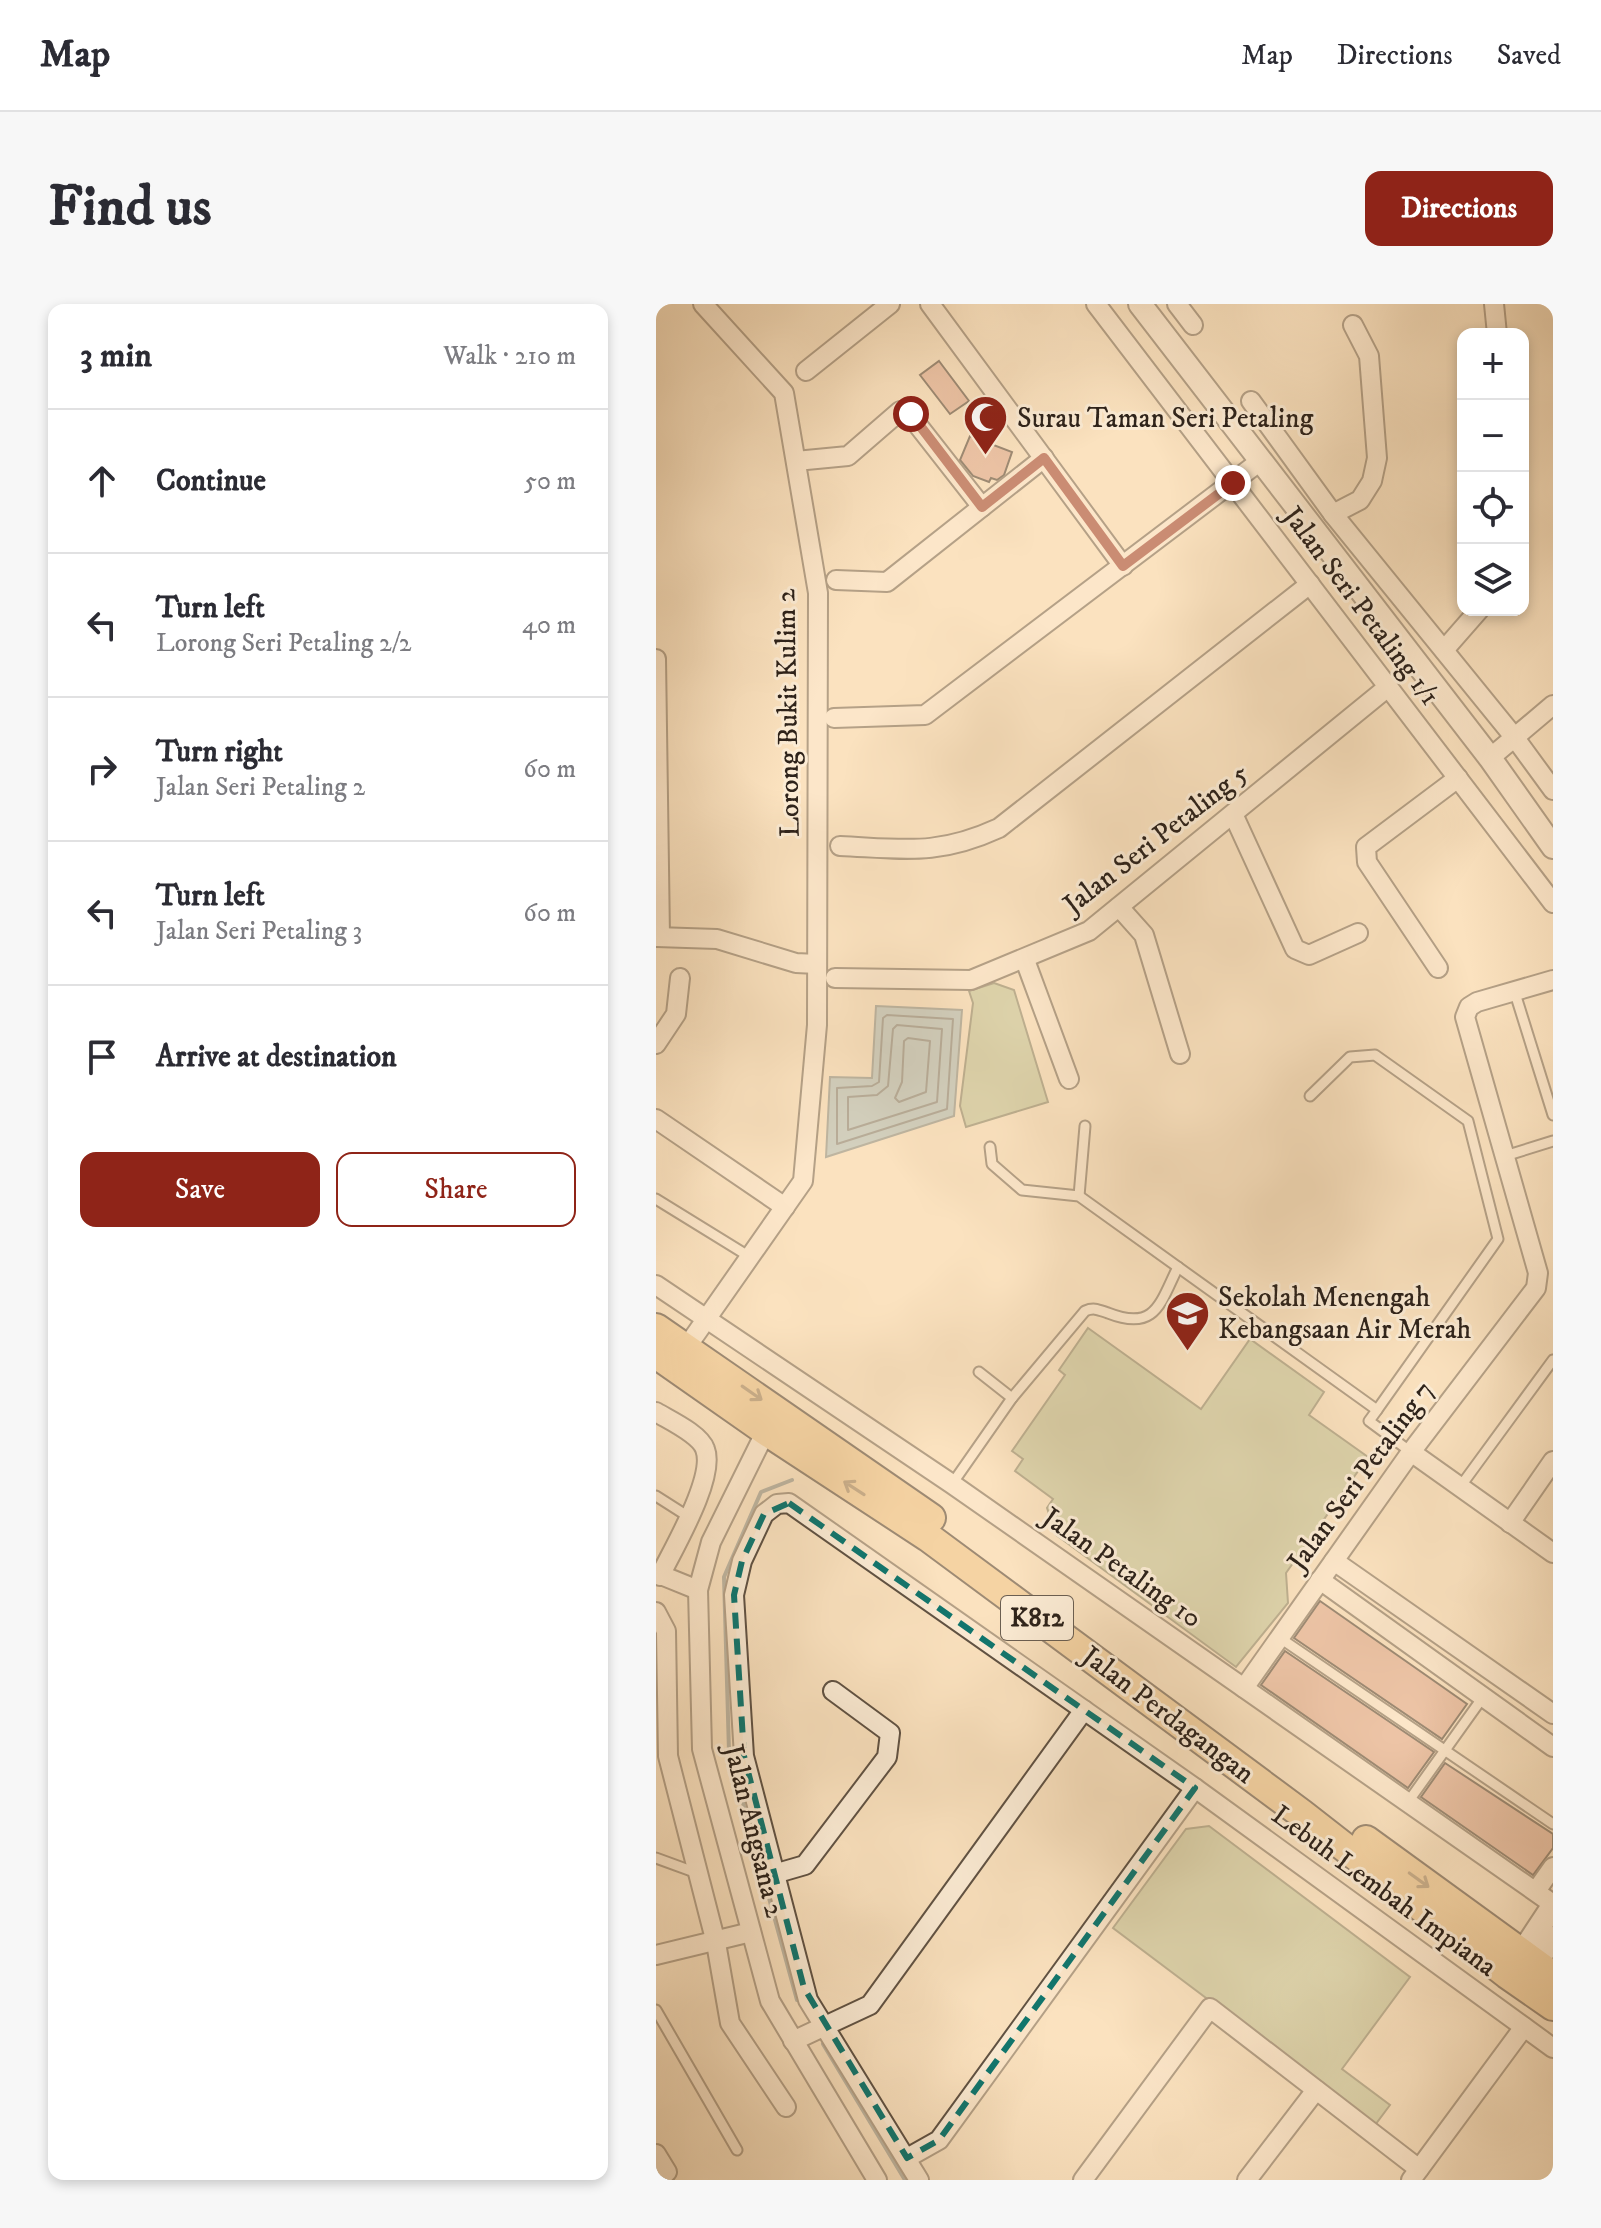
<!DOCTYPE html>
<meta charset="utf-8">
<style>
:root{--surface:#fff;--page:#f7f7f7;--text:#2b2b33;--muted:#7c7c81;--line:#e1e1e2;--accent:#8f2418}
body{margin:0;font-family:"IM FELL DW Pica",serif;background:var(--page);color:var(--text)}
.controls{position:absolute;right:24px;top:24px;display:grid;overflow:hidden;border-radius:16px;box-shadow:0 4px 12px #0003}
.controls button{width:72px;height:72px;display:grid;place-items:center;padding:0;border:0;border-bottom:2px solid var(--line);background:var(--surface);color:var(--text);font:40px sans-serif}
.stop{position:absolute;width:24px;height:24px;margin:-18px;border:6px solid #8f2418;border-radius:50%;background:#fff}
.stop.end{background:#8f2418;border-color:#fff;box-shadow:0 2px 8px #0008}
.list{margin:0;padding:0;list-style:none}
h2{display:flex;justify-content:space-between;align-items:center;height:104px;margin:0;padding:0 32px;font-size:34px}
h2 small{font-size:26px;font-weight:400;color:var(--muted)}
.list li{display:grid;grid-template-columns:52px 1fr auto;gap:24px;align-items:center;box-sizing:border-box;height:144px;padding:0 32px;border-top:2px solid var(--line)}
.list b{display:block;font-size:30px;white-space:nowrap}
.list p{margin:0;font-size:26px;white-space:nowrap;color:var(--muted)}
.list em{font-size:26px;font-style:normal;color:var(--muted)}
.actions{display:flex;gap:16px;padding:24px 32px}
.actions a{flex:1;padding:18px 0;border:2px solid var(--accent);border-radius:16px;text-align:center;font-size:28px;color:var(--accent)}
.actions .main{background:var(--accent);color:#fff}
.icon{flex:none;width:44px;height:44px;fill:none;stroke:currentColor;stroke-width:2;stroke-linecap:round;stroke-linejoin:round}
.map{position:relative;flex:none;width:897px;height:1876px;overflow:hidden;border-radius:16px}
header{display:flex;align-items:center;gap:48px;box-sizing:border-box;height:112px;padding:0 40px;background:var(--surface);border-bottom:2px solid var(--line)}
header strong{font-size:38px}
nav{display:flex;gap:44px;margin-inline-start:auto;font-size:28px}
.intro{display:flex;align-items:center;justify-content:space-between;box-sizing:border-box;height:192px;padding:0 48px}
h1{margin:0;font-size:56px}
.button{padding:20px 36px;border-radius:16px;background:var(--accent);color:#fff;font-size:28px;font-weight:700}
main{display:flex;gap:48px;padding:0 48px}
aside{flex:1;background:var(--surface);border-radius:16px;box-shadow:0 4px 12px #0003}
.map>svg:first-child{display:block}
</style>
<header>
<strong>Map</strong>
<nav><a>Map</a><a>Directions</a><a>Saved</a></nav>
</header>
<div class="intro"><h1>Find us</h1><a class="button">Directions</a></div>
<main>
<aside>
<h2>3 min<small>Walk · 210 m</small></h2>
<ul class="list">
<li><svg class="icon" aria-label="ahead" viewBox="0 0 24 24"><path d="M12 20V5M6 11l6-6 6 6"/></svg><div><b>Continue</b></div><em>50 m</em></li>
<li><svg class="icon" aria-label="left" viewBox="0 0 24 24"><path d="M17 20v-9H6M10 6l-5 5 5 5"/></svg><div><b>Turn left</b><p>Lorong Seri Petaling 2/2</p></div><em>40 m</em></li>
<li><svg class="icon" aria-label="right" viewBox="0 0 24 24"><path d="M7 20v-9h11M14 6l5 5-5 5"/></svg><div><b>Turn right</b><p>Jalan Seri Petaling 2</p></div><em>60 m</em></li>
<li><svg class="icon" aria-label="left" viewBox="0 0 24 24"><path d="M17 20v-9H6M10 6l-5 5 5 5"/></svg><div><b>Turn left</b><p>Jalan Seri Petaling 3</p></div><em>60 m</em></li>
<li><svg class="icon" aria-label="arrive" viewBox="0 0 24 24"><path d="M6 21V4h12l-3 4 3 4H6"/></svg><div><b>Arrive at destination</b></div></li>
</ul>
<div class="actions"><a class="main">Save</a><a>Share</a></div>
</aside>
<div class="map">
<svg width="897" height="1876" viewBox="0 0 897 1876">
<rect width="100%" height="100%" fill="#fbe2bf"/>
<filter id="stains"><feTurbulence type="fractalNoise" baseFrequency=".0025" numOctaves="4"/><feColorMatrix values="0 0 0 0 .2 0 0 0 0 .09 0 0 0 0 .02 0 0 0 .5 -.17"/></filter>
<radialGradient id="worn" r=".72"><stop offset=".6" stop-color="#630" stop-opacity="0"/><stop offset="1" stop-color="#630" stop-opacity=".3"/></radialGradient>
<g fill="#bbc495" stroke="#747358" stroke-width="2">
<polygon points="338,679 358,686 392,798 310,823 304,802 317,699 313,687"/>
<polygon points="432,1024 545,1105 594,1035 668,1088 653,1111 712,1153 630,1269 632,1299 580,1363 400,1231 391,1204 397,1195 359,1167 367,1155 356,1147 409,1071 403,1066"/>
<polygon points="553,1522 754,1673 686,1765 734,1801 719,1821 457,1624 530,1525"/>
</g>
<polygon fill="#a3bbbc" stroke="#747e7b" stroke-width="2" points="220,702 306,706 298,812 170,853 174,773 216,774"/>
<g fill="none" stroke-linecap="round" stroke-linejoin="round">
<g stroke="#686e6b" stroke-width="2">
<polygon points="231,711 297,715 291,805 181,840 181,784 216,782 223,778 227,714"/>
<polygon points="241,721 286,725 281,798 192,826 192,793 221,791 232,782 237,725"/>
<polygon points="252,734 274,737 270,788 243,798 239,794 246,778 248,737"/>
</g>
<g stroke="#747e7b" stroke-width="4">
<polyline points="136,1176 105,1188 68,1273 73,1448 141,1696"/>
<polyline points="167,1740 249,1876"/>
</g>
</g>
<g fill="#dca187" stroke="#2d221a" stroke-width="2">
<polygon points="283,57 313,97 294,110 264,71"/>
<polygon points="314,132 356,148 348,171 341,176 335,174 333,178 317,172 304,156"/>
<polygon points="664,1297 811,1400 786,1435 638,1334"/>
<polygon points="629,1347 778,1448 752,1484 605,1381"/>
<polygon points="789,1459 897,1530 897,1544 877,1571 765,1493"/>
</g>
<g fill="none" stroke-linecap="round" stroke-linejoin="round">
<defs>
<g id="service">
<polyline points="858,686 897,811"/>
<polyline points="654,792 694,753 719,751 812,817 842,935 721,1106"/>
<polyline points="334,843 336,860 366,886 423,892 721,1106 713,1117 755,1148"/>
<polyline points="849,852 897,837"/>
<polyline points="423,892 429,822"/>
<polyline points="0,895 94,953"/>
<polyline points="323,1068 356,1094"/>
<path d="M296 1180 356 1094 429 1007C438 1003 443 1006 452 1009 500 1028 504 999 522 963"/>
<polyline points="804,1183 897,1056"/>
<polyline points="0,1192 33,1213"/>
<polyline points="624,1334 897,1520"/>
<polyline points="752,1498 827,1393"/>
<polyline points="0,1554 41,1569"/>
<polyline points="0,1706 81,1846"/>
</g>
<g id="minor">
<polyline points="274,0 467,262"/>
<polyline points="440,0 897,599"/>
<polyline points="521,0 537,21"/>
<polyline points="838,0 841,30"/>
<polyline points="150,67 234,0"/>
<polyline points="595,97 677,210 859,434 897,486"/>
<polyline points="140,157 192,152 244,107 250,106 326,203"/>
<polyline points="677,210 704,196 716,177 721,154 713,52 697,21"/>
<polyline points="180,276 231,278 388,154"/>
<polyline points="788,346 823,306"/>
<polyline points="0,355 4,633"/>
<polyline points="178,414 269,411 603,158"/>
<polyline points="834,454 897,401"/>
<polyline points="578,512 639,645 653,651 702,629"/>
<path d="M184 542C249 545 282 552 343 524L654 280"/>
<polyline points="463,603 488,631 524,750"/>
<polyline points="0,633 61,635 140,659 161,660"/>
<polyline points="369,656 413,775"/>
<polyline points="782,664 711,558 710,543 802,474"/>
<polyline points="179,674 315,676 433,627 732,383"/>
<polyline points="0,740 20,710 24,674"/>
<polyline points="0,815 129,903"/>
<polyline points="0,981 296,1180 897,1600"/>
<polyline points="30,1044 147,877 161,721 162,289 128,89 47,0"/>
<path d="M0 1108C13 1116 44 1130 49 1145 60 1173 17 1245 4 1272"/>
<polyline points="110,1127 55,1238 42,1286 46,1445 114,1697 221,1876"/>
<polyline points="755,1148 897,1249"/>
<polyline points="854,1219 897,1157"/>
<polyline points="678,1257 897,1410"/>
<polyline points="0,1269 42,1286"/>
<polyline points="664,1276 897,1443"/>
<polyline points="0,1308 10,1327 12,1452 60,1639 74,1719 130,1803"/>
<polyline points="588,1384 755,1148 880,984 882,969 809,713 813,703 821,698 897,676"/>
<polyline points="118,1570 149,1561 231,1453 234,1429 177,1387"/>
<polyline points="880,1587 897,1563"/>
<polyline points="0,1651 95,1628"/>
<polyline points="137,1737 214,1701 428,1406"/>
<polyline points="0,1850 11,1868"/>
<polyline points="251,1854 283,1836 539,1484"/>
<polyline points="263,1876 152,1696 88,1452 78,1291 86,1257 108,1210 121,1200 133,1199 539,1484 897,1744"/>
<polyline points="427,1876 554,1704 763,1865"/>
<polyline points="591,1876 660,1786"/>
<polyline points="755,1876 868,1723"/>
</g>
<g id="tertiary">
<polyline points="484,0 834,454 897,543"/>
<polyline points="858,1661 897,1602"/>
<polyline points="870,1672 897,1634"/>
</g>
<g id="primary">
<polyline points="0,1024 275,1214"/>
<polyline points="0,1050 110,1127 272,1233 646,1510 851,1670 897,1702"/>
<polyline points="710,1536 897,1672"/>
</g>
</defs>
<use href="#service" stroke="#605243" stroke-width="13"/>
<use href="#minor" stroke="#605243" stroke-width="22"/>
<use href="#tertiary" stroke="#605243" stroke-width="26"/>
<use href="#primary" stroke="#2d221a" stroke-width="32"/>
<use href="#service" stroke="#fcecd5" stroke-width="9"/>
<use href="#minor" stroke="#fcecd5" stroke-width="18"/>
<use href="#tertiary" stroke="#fcecd5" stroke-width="22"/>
<use href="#primary" stroke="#eec180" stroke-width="28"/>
</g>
<defs><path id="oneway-shaft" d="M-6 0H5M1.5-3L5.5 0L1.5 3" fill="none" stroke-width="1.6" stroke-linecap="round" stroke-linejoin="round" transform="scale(2)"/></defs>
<g stroke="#8e724d">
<use href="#oneway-shaft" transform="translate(96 1089) rotate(35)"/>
<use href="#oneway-shaft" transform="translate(198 1184) rotate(-147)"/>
<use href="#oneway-shaft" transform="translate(763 1576) rotate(36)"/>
</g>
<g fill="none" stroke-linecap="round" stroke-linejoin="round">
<polyline stroke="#8f2418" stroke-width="10" points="255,110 326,203 388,154 467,262 577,179"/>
</g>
<path d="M0 0H897V1876H0ZM133 1199 539 1484 283 1836 251 1854 148 1684 88 1452 78 1291 86 1257 108 1210Z" fill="#fbe2bf" fill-opacity=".55" fill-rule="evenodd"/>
<path fill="none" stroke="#0f766e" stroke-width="6" stroke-dasharray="16 10" stroke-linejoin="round" d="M133 1199 539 1484 283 1836 251 1854 148 1684 88 1452 78 1291 86 1257 108 1210Z"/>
<defs>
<symbol id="mosque-pin" viewBox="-11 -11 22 30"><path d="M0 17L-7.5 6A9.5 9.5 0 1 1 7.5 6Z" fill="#8f2418" stroke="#fcecd5"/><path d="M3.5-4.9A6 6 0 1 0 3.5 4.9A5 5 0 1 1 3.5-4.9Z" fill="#fff"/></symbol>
<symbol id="school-pin" viewBox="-11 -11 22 30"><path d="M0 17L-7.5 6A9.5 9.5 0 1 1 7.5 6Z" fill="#8f2418" stroke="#fcecd5"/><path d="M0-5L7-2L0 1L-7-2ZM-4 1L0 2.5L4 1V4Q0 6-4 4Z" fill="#fff"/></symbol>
</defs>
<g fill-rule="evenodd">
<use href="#mosque-pin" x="304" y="88" width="51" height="69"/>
<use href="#school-pin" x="506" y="984" width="51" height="69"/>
</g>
<g text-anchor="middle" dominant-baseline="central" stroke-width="6" stroke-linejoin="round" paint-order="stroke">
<rect fill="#fcecd5" stroke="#6b5f52" stroke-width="2" x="345" y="1292" width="72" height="44" rx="6"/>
<g font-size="26" font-weight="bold" fill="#2d221a">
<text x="381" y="1314">K812</text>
</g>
<g font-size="28" fill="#2d221a" stroke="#fcecd5" text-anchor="start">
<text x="361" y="114">Surau Taman Seri Petaling</text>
<text x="562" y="993">Sekolah Menengah<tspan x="562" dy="32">Kebangsaan Air Merah</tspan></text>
</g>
<g font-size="28" fill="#2d221a" stroke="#fcecd5">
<text transform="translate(705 302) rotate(53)">Jalan Seri Petaling 1/1</text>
<text transform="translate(132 409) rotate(-91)">Lorong Bukit Kulim 2</text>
<text transform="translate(500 535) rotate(-38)">Jalan Seri Petaling 5</text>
<text transform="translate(705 1172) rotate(-54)">Jalan Seri Petaling 7</text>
<text transform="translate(466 1264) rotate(35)">Jalan Petaling 10</text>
<text transform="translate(512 1411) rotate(37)">Jalan Perdagangan</text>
<text transform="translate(98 1527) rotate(76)">Jalan Angsana 2</text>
<text transform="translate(728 1587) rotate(36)">Lebuh Lembah Impiana</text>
</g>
</g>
<rect width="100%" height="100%" filter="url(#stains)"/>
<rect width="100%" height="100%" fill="url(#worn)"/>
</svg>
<div class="controls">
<button>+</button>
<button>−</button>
<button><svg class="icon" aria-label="locate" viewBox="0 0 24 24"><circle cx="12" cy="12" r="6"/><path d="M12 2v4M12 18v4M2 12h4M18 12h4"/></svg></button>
<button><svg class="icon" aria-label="layers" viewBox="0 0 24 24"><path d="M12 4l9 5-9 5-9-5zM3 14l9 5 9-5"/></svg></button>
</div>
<div class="stop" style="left:255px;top:110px"></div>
<div class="stop end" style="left:577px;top:179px"></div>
</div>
</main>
